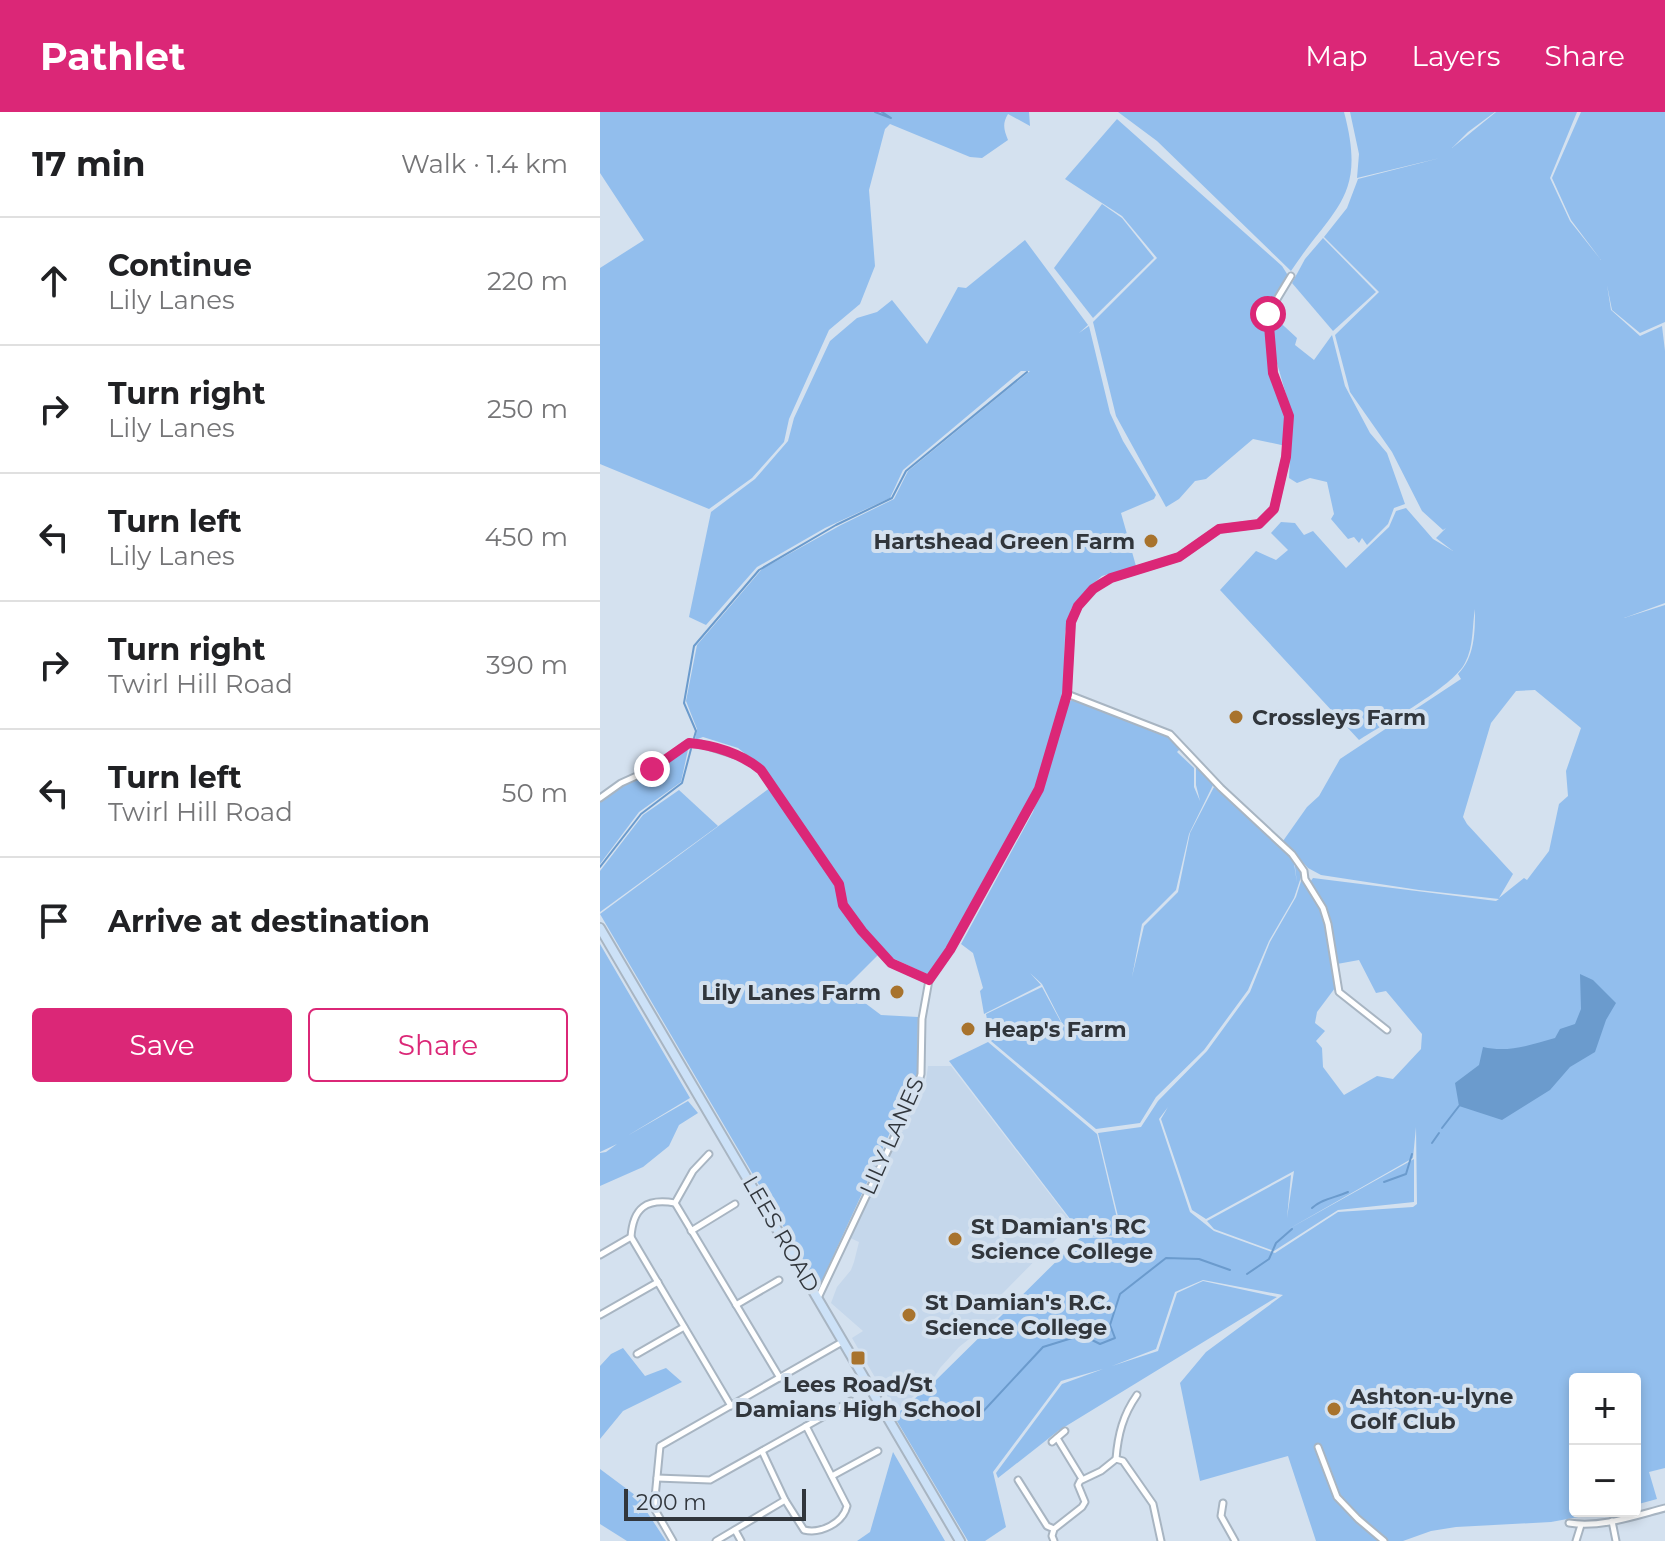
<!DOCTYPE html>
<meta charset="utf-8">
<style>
:root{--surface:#fff;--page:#f6f6f6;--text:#202124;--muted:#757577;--line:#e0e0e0;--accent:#db2777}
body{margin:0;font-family:Montserrat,sans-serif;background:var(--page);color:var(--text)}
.controls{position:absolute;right:24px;bottom:24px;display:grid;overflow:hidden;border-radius:8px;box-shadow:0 4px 12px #0003}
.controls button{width:72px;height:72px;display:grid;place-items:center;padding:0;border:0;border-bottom:2px solid var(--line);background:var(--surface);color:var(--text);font:40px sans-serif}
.scale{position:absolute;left:24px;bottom:20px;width:182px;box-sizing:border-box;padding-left:8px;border:4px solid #31363c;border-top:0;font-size:22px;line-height:28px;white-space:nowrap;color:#31363c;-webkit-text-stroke:6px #d4e1ef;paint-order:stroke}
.stop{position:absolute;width:24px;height:24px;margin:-18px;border:6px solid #db2777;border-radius:50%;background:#fff}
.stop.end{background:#db2777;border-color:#fff;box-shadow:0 2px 8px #0008}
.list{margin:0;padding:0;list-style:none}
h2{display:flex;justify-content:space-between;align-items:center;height:104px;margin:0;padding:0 32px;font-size:34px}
h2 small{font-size:26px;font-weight:400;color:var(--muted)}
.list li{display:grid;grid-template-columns:52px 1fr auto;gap:24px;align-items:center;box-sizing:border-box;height:128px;padding:0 32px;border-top:2px solid var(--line)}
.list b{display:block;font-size:30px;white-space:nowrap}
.list p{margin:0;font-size:26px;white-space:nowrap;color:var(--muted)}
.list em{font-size:26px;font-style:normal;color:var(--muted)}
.actions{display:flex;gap:16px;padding:24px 32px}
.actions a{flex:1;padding:18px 0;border:2px solid var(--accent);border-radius:8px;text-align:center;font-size:28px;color:var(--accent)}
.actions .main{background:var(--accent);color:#fff}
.icon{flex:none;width:44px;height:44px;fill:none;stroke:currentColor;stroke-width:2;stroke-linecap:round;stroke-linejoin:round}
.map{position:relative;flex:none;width:1065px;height:1429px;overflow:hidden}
header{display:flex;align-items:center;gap:48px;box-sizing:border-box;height:112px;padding:0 40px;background:var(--accent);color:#fff}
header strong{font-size:38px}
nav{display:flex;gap:44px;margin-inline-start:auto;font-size:28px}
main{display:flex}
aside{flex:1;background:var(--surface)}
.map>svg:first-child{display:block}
</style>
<header>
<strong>Pathlet</strong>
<nav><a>Map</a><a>Layers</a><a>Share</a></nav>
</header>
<main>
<aside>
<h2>17 min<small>Walk · 1.4 km</small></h2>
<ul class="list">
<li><svg class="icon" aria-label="ahead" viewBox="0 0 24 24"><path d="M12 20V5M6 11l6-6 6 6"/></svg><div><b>Continue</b><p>Lily Lanes</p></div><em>220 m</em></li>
<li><svg class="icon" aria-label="right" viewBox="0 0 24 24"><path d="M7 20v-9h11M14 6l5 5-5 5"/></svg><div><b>Turn right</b><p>Lily Lanes</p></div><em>250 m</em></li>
<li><svg class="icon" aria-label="left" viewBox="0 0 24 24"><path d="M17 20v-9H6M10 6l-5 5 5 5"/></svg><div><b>Turn left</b><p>Lily Lanes</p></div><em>450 m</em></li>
<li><svg class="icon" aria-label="right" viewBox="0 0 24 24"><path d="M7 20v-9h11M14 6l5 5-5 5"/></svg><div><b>Turn right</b><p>Twirl Hill Road</p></div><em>390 m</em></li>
<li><svg class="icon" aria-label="left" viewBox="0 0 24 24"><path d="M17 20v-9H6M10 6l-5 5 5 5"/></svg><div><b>Turn left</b><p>Twirl Hill Road</p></div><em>50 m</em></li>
<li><svg class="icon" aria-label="arrive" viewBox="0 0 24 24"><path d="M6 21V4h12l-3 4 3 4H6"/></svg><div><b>Arrive at destination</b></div></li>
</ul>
<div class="actions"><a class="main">Save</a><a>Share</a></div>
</aside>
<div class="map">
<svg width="1065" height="1429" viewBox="0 0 1065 1429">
<rect width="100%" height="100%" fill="#d4e1ef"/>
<polygon fill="#c5d7eb" points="328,954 351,954 472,1111 401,1183 402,1201 359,1235 340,1256 332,1269 296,1299 286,1282 281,1267 276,1267 252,1226 263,1219 231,1191 237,1175 251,1158 254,1150 259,1130 248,1125 271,1076 305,1015 326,969"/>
<g fill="#92beed" fill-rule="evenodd">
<path d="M0 0H429L430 14 408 2C402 12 404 18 408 28L382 46 370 45 290 12 285 17 269 78 275 154 260 192 229 218 189 307 184 330 152 366 109 397 0 352V156L44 128 0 61Z"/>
<path d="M518 0H744C767 86 734 94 691 159L557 29Z"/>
<path d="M750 0H895L868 20 852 36 896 0H977L950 66 970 109 1001 148 971 108 952 66 981 0H1065V210L1040 221 1012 198 1007 173 1011 198 1040 224 1062 214 1065 239V491L1024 506 1065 493V1356L1049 1360 1057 1387 1035 1393V1267H975V1399H1011L951 1410 856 1415 831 1419 803 1429H716L688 1344 600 1369 580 1271 606 1240 683 1183 603 1168 575 1180 556 1237 512 1254 558 1239 577 1181 603 1169 677 1185 458 1319 398 1366 396 1361 462 1272 503 1257 461 1269 393 1360 406 1415 385 1429H368L294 1304 331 1273 480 1126 523 1125 498 1021 541 1015 558 989 607 939 650 880 670 830 696 785 702 766 723 800 735 876 717 900 715 911 725 919 716 929 722 936 723 955 744 983 777 964 793 967 821 937 822 922 786 879 776 881 759 848 737 852C732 816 730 802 710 770L713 766 896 789 899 787 819 778 721 763 708 756 683 729 707 695 719 684 740 647 861 567 858 562C875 545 875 520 875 497 872 513 874 534 865 551 853 575 784 612 759 628L620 478 656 439 676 448 688 438 671 421 681 410 695 411 704 423 713 419 746 456 789 415 796 399 806 396 833 427 853 439 836 426 846 416 843 418 822 399 792 340 750 280 735 223 779 180 724 125 747 96 758 67 840 46 757 66 759 42ZM935 578 981 616 966 659 968 684 959 692 949 739 927 768 924 766 899 786 913 762 867 712 863 705 891 611 916 579ZM568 995 561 1007 592 1098 606 1107 694 1059 687 1106 691 1063 607 1109 614 1117 674 1139 738 1098 814 1090V1047L685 1119 813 1046 816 1015 817 1092 813 1095 738 1100 675 1141 614 1119 590 1100 559 1007Z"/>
<polygon points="517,7 682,154 689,165 665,201 685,307 686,334 653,327 606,367 595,369 579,387 566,395 516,304 493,210 557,146 522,104 465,67"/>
<polygon points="502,92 522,106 554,146 493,206 454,156"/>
<polygon points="723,126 776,180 733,219 692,171 705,147"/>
<polygon points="425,128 488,213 479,221 489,214 510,301 523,329 556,383 554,387 521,401 536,454 502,464 489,475 471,497 465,521 464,570 450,643 434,680 358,821 329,863 290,845 246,793 241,770 162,655 138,636 103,625 95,628 97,617 86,589 97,533 162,457 241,413 294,387 308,359 430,259 421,259 303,358 290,386 225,416 157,455 106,513 89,505 111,400 155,367 188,329 194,306 230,229 257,206 277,200 292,188 327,232 358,175 366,176"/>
<polygon points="672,203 697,226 695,233 714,248 732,223 745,274 770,321 787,341 805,392 794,396 788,412 767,433 762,426 759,431 754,425 748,427 731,407 734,402 727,370 710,366 697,371 689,366 692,303 674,241"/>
<polygon points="472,588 566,623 581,636 577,640 594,656 594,675 600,689 596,673 596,653 613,673 589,722 576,778 542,812 532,865 544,814 578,780 590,721 614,675 693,745 697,771 694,747 702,762 694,786 669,829 648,878 604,938 556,985 540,1011 496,1017 391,929 386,902 442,875 463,914 481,919 463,913 442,872 430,861 441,873 384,902 380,879 383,876 373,841 361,832 433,700 469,590"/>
<polygon points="89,633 81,670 39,700 0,752 0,690 24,672 48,662"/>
<polygon points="171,675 236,772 241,793 260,823 278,843 245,876 281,903 318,905 317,962 219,1175 0,802"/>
<polygon points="79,678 118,714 0,800 0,759 43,703"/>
<polygon points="0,832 90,986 27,1024 88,989 98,1001 79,1013 69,1034 43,1055 0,1074 0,1041 6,1040 17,1032 0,1040"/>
<polygon points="388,930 497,1022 521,1123 484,1125 349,949"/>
<polygon points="23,1236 45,1264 66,1256 82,1270 23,1299 0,1327 0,1254 11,1242"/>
<polygon points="293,1340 345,1429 257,1429 270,1420"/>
<polygon points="0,1357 47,1392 47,1400 66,1429 27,1429 0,1412"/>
</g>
<path fill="#6b9bcd" d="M980 862 993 868 1016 891 1006 908 995 940 970 955 950 978 902 1008 859 994 855 971 879 953 883 935C908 941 930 933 955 926L960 917 975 912 981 897Z"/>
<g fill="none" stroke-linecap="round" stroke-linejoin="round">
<g stroke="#6b9bcd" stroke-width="2">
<polyline points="275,0 291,6 282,0"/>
<polyline points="94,626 96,619 84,591 94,534 159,458 236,413 292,386 306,359 427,260"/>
<polyline points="0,755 41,702 82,671 91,637"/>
<polyline points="842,1016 859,994"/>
<polyline points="832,1031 839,1021"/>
<polyline points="784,1070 806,1062 812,1042"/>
<path d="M712 1096C723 1086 735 1086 748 1080"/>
<polyline points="647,1162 669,1147 676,1131 692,1117"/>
<polyline points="377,1306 443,1235 482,1223 500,1232 515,1226 510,1213 520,1182 566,1146 599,1147 630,1158"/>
</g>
<defs>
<g id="minor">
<polyline points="467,582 570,622 621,676 692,742 704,759 705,767 723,796 728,812 739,880 787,918"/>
<polyline points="0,686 21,671 52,657 89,631 101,632 145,646 161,658 239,772 243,793 262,819 291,851 329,868"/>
<polyline points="75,1091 180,1266"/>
<polyline points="91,1119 135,1092"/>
<polyline points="31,1125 131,1294"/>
<path d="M0 1143 31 1125C33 1096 46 1086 75 1091L93 1059 109 1042"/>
<polyline points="218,1186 316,979 321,962 322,907 329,868 350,838 439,677 467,582 471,510 478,494 498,473 511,466 579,445 619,417 659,412 674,397 686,345 689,304 673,261 668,202 691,164"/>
<polyline points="136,1193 179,1168"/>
<polyline points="0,1203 58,1170"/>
<polyline points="37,1242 84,1215"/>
<polyline points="457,1326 482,1367"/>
<polyline points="452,1330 465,1319"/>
<polyline points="718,1335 737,1385 758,1407 784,1429"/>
<path d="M162 1339 185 1388 204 1418C221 1422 243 1411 247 1394L206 1314"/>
<path d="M516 1347C518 1322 523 1303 537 1283"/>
<polyline points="232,1364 278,1339"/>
<polyline points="57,1366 110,1368 251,1289"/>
<polyline points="418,1368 447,1414 454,1417"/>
<polyline points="623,1391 621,1404 635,1429"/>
<polyline points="1012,1409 1016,1429"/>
<path d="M969 1411C1001 1416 1034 1404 1065 1396"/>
<polyline points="135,1418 141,1429"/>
<polyline points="73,1429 54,1396 60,1334 242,1230"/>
<polyline points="116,1429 185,1388"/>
<polyline points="454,1429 452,1424 454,1417 482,1395 485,1390 478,1373 480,1369 501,1359 516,1347 523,1349 553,1392 561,1429"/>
<polyline points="976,1429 981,1413"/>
</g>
<polyline id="secondary" points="0,816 360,1429"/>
</defs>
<use href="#minor" stroke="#a8b5c2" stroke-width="9"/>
<use href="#secondary" stroke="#a8b5c2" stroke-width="12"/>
<use href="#minor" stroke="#fff" stroke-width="5"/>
<use href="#secondary" stroke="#cce1f7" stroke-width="8"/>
</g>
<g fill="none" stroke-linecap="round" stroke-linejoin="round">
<path stroke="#db2777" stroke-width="10" d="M52 657 89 631C114 633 142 642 161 658L239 772 243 793 262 819 291 851 329 868 350 838 439 677 467 582 471 510 478 494 493 477 511 466 579 445 619 417 659 412 674 397 686 345 689 304 673 261 668 202"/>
</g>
<g fill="#a8732d" stroke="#d4e1ef" stroke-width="3">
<circle cx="551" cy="429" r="8"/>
<circle cx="636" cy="605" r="8"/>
<circle cx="297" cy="880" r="8"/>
<circle cx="368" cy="917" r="8"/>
<circle cx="355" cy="1127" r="8"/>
<circle cx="309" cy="1203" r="8"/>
<rect x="250" y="1238" width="16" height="16" rx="4"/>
<circle cx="734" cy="1297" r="8"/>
</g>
<g text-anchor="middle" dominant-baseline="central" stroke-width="8" stroke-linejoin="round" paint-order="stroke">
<g font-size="22" font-weight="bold" fill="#31363c" stroke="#d4e1ef" text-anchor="start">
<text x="535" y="429" text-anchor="end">Hartshead Green Farm</text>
<text x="652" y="605">Crossleys Farm</text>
<text x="281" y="880" text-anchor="end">Lily Lanes Farm</text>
<text x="384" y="917">Heap's Farm</text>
<text x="371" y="1114">St Damian's RC<tspan x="371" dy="25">Science College</tspan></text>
<text x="325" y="1190">St Damian's R.C.<tspan x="325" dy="25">Science College</tspan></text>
<text x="258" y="1272" text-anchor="middle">Lees Road/St<tspan x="258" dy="25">Damians High School</tspan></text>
<text x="750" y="1284">Ashton-u-lyne<tspan x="750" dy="25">Golf Club</tspan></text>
</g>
<g font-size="22" fill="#31363c" stroke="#d4e1ef">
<text transform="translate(292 1024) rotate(-66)">LILY LANES</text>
<text transform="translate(181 1122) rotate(60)">LEES ROAD</text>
</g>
</g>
</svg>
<div class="controls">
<button>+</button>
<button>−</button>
</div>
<div class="scale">200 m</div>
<div class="stop" style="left:668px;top:202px"></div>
<div class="stop end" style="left:52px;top:657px"></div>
</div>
</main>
